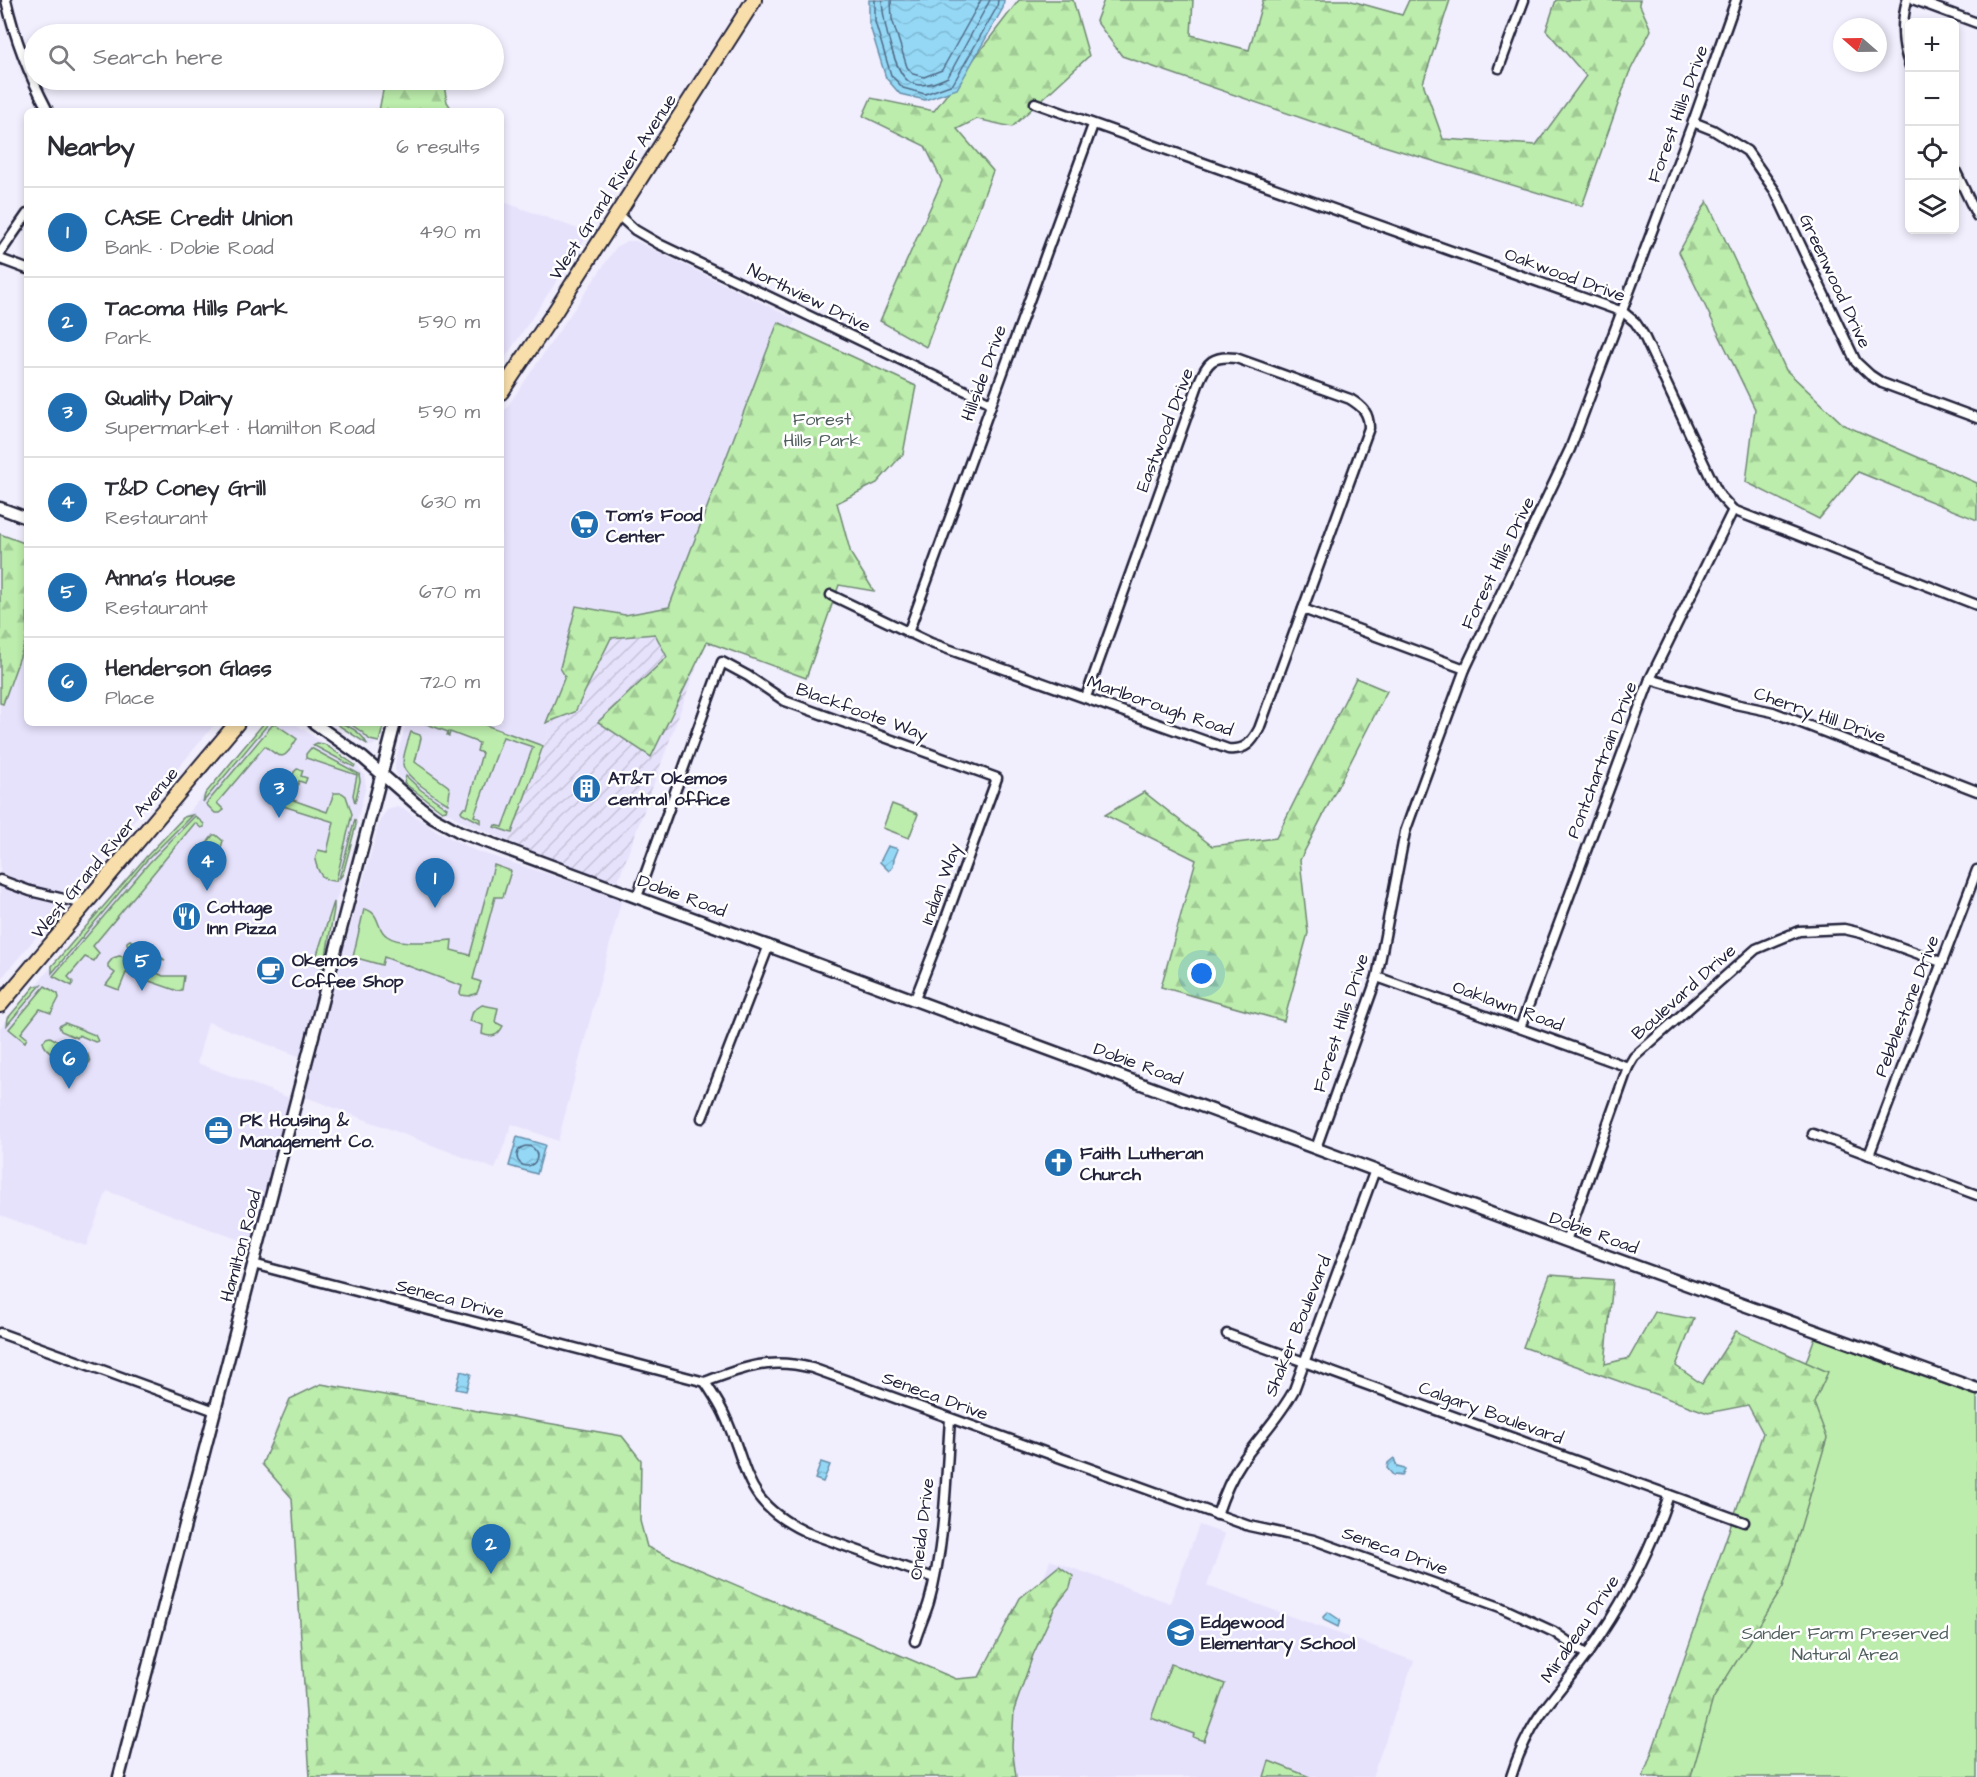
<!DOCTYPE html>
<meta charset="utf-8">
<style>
:root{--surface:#fff;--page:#f7f7f7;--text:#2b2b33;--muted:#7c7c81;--line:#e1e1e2;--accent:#1f6fb2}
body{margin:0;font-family:"Architects Daughter",sans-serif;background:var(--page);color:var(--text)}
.controls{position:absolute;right:18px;top:18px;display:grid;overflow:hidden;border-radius:9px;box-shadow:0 3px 9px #0003}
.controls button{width:54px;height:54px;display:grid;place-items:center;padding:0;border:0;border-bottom:2px solid var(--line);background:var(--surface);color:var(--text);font:30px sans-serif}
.compass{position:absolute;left:1833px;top:18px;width:54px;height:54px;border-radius:50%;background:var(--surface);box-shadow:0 3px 9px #0003;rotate:290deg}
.you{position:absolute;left:1202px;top:974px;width:21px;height:21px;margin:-15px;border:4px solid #fff;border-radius:50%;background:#1a73e8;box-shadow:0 0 0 9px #1a73e833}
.badge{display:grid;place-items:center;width:39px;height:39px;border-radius:50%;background:var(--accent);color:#fff;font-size:20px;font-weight:700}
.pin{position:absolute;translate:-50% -50px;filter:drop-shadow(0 2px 3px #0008)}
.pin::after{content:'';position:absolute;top:32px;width:21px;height:18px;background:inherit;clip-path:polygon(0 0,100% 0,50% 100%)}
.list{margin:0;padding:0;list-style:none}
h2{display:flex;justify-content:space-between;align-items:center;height:78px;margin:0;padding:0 24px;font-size:26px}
h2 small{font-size:20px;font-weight:400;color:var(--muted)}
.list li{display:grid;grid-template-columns:39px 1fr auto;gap:18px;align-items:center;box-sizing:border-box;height:90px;padding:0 24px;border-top:2px solid var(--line)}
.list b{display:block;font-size:22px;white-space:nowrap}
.list p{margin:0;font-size:20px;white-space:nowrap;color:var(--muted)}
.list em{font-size:20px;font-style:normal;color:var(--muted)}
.icon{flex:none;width:33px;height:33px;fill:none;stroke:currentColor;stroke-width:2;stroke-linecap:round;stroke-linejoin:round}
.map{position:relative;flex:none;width:1977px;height:1777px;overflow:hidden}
.search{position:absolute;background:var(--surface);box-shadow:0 3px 9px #0003;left:24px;top:24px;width:480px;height:66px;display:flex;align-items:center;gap:15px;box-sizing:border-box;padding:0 21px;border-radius:33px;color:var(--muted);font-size:22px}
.panel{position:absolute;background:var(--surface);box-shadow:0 3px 9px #0003;left:24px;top:108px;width:480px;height:618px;border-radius:9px}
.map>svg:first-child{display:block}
</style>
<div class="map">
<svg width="1977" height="1777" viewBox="0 0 1977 1777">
<defs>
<pattern id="industrial-furrows" width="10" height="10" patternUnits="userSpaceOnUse" patternTransform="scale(1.5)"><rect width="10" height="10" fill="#e7e2fc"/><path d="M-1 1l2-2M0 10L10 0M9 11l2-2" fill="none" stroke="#c6c2d9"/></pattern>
<pattern id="forest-firs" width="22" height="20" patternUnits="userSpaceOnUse" patternTransform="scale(1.5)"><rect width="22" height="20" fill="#bcedac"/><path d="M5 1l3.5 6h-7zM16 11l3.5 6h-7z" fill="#a1cb95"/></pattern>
<pattern id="water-waves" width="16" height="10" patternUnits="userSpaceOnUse" patternTransform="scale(1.5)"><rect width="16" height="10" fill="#94d8f6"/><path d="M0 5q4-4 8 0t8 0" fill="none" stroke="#7fb9d4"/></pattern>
</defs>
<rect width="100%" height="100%" fill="#f1eefd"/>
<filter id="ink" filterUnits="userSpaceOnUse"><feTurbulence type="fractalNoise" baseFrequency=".0167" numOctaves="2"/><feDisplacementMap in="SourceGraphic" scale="12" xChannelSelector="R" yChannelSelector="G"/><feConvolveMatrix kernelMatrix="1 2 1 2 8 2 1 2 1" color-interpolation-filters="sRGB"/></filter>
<g filter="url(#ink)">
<g fill="#e7e2fc">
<polygon points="501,201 589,233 501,364"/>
<polygon points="627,241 636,241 795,319 678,640 594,610 509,841 465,823 430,803 398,776 395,770 395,763 406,723 501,723 501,416 617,246"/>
<polygon points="27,637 27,723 216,723 0,980 0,703 3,704"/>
<polygon points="264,723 294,723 358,767 364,775 366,786 334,909 324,968 301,1057 208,1022 197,1063 290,1098 253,1245 107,1191 86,1246 0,1215 0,1028 78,935 146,857 181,821"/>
<polygon points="334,723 384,723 379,742 372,746 366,745"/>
<polygon points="397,807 406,810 435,830 476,851 622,898 558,1141 512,1124 495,1169 303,1096 380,820 387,810"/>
<polygon points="1199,1525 1225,1534 1207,1586 1414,1661 1372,1777 973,1777 1050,1560 1170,1603"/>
</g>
<polygon fill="url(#industrial-furrows)" points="594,610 703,649 617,884 586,874 509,841"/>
<g fill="#bcedac" stroke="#6f8874" stroke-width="1.5">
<polygon points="264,723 269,723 203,802 205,794"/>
<path d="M274 723 297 739C284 759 283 761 265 746L217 803 224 810 220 813H215L206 804Z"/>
<path d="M335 723C347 723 362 733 367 744Z"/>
<polygon points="349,723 384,723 379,742 370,740 362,732"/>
<polygon points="424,723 480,723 543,746 512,833 494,827 495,825 503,827 533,747 503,737 474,816 481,819 481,823 462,813 461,811 463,808 467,808 482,753 477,751 479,743 450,732 449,736 447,735 448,732"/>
<path d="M411 732 420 735 421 738 415 762 448 786 450 790 448 804C438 798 403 776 403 764 403 754 408 741 411 732Z"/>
<polygon points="317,743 324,744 355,765 354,767 313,745"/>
<polygon points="311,748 359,774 360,781 355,803 353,795 357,775 306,758 306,754"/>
<path d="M297 769 303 770 301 776 307 778 305 783 299 781 293 800 327 812 334 793H342L346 796 352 814 336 881C322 882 318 872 315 860L318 850 327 852 334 822 283 806 294 772Z"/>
<polygon points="406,776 421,790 447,808 446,810 442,811 408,786 404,782"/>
<polygon points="892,804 918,814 909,838 883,828"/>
<polygon points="192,815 146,861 52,973 52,966 146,857 184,817"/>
<polygon points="195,816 204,824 204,827 201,828 195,823 93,946 99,953 94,961 85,957 68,977 73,982 72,986 53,976 149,863"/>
<polygon points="355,819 356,825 343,874 339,879"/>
<polygon points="213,835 216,835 223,841 218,857 205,846"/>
<path d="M494 865 511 871 503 897H495L473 979 481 982 477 993 469 996 461 995 460 993 462 986 384 957 382 965 353 957 364 909C381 912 375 928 387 936 400 946 436 941 452 940L451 950 470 955Z"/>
<polygon points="334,902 334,909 324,968 314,964"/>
<polygon points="130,940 144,949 146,946 165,960 132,950 127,945 127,942"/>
<polygon points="119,956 125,957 163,976 184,976 182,990 178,991 126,973 119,990 106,985 115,973 108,968 108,964 113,958"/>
<polygon points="41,985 7,1025 8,1018 35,986"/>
<polygon points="45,986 58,994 59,998 51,1013 40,1009 21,1033 27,1038 25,1042 9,1029"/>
<path d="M482 1005 498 1008 495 1022 503 1026C498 1036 492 1038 482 1034L483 1025 470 1021 473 1011Z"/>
<polygon points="65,1023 95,1035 98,1041 95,1042 79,1035 77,1038 61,1031 59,1026"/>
<path d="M50 1037 73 1049 71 1054 86 1060 88 1055 90 1062 86 1065H82C70 1060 46 1056 43 1042L46 1038Z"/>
<polygon points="1815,1337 1977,1396 1977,1777 1656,1777"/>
<polygon points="1171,1664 1225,1684 1204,1741 1193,1737 1194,1734 1151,1718"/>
<polygon points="1269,1761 1310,1777 1264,1777"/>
</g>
<g fill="url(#forest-firs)" stroke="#6f8874" stroke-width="1.5">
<polygon points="1019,0 1073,0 1089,56 1012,127 977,119 957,129 993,171 926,347 880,321 942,181 925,146 863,116 871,98 934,111"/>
<polygon points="1104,0 1193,0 1191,35 1249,50 1263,0 1348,0 1402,15 1409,0 1450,0 1423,83 1443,139 1536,145 1586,76 1546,30 1556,0 1640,0 1639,3 1651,30 1629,73 1582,206 1374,143 1122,56 1096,21"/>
<polygon points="385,80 443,80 447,102 453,111 379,111"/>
<polygon points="1707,201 1786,370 1844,425 1977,483 1977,520 1858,472 1819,519 1746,482 1755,409 1679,252"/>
<polygon points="778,322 916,386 903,454 877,483 837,503 851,554 874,591 839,585 806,678 707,642 651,757 598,722 667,657 655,634 611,638 575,712 546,723 565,676 560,668 576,606 625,615 669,607"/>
<polygon points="0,534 27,544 27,637 3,704 0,703"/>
<polygon points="1356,678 1387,691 1300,860 1308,933 1284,1021 1161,987 1196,860 1105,815 1144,792 1212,846 1276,838"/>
<polygon points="1550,1275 1613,1280 1605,1364 1629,1358 1655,1312 1694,1319 1676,1366 1702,1384 1736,1331 1828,1372 1814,1403 1827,1438 1783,1587 1713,1699 1691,1777 1643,1777 1763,1433 1748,1405 1708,1413 1523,1347"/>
<polygon points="321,1384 622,1436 641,1460 640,1521 647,1547 956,1679 979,1677 1020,1598 1059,1566 1073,1576 1070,1588 1055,1607 1033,1655 1014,1710 1012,1747 1016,1777 310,1777 292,1498 262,1464 290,1399"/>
</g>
<g fill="url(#water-waves)" stroke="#668fab" stroke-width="1.5">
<polygon points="869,0 1004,0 1003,8 957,89 925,100 900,94 886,78 869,23"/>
<polygon points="888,846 898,849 894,859 893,867 889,871 880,862"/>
<polygon points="517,1137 545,1145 537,1174 509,1166"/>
<polygon points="461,1371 471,1374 466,1391 456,1389"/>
<polygon points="1394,1458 1397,1467 1405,1469 1402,1476 1393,1475 1387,1468 1388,1463"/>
<polygon points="821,1462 830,1465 823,1482 815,1479"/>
<polygon points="1328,1612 1340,1620 1338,1627 1324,1620 1323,1617"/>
</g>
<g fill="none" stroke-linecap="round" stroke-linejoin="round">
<g stroke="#506b86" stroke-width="1.5">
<polyline points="875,0 875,22 891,75 903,88 925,94 953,84 997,7 998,0"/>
<path d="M882 0C883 17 886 31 891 47 901 82 911 95 948 77L990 0"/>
<polyline points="891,0 892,19 907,67 913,74 924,77 942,70 981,0"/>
<circle cx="527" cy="1156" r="10"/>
</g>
<defs>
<g id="minor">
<path d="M6 0C15 40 29 75 48 111"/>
<path d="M1907 0C1901 23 1901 44 1910 66"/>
<polyline points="1915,0 1977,23"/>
<polyline points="1499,68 1524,0"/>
<polyline points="1035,103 1623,312 1635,322 1643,334 1714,485 1720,496 1733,510 1977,605"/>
<polyline points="1693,122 1713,130 1747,151 1775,191 1856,362 1870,375 1882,383 1977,418"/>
<polyline points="1954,168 1977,216"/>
<polyline points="617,214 635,230 659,244 991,403"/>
<polyline points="0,253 27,214"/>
<polyline points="0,259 27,269"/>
<path d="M831 595 931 643 1228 749C1245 751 1252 742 1259 729L1369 428C1369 413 1363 407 1350 399L1236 358C1213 355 1207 362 1199 382L1086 697"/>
<polyline points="1303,609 1465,669"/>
<polyline points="908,633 1093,125"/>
<polyline points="1650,679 1735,704 1773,712 1977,791"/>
<polyline points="0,880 30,891 85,904"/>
<polyline points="637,897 722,662 748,676 785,701 997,778 938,940 915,999"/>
<polyline points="1377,977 1628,1067"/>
<polyline points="1520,1028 1650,679 1733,510"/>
<polyline points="702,1118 769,945"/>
<polyline points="1813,1134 1977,1195"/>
<polyline points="1316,1148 1377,977 1405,832 1414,807 1465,669 1570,449 1693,122 1736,0"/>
<polyline points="1869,1155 1977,870"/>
<polyline points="1566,1241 1628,1067 1634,1057 1756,949 1799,931 1844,929 1861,933 1941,962"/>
<path d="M253 1264 705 1382C744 1367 770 1357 812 1368L1249 1526 1314 1540 1500 1607 1554 1632 1587 1655"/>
<polyline points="0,1333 215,1411"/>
<polyline points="1227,1334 1744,1522"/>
<path d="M705 1382C712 1393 719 1403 724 1414 750 1470 741 1501 806 1532L934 1578"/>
<path d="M1217 1515C1223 1497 1230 1479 1241 1463 1259 1437 1279 1418 1294 1390L1375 1170"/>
<path d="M915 1641C919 1628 925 1615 929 1602 945 1545 946 1477 950 1419"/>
<path d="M1511 1777C1518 1755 1527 1734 1540 1715 1555 1694 1573 1674 1588 1653 1623 1604 1650 1552 1669 1495"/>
</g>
<g id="tertiary">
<polyline points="0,508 27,518"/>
<polyline points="314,723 362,757 416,804 433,817 460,832 1566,1241 1977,1389"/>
<polyline points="119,1777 395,723"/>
</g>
<g id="primary">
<polyline points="501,392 556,310 754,0"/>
<polyline points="0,1005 237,723"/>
</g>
</defs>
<use href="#minor" stroke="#22223b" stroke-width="13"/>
<use href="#tertiary" stroke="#22223b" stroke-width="15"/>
<use href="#primary" stroke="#22223b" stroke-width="18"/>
<use href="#minor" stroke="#fff" stroke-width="8"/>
<use href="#tertiary" stroke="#fff" stroke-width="10"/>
<use href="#primary" stroke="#f8deab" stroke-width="14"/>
</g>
</g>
<defs>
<symbol id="supermarket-disc" viewBox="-11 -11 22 22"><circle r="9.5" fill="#1f6fb2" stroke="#fff"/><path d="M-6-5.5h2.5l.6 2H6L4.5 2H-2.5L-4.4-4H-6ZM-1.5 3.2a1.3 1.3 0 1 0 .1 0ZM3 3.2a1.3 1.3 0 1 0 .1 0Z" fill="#fff"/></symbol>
<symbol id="building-disc" viewBox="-11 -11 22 22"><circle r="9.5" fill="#1f6fb2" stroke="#fff"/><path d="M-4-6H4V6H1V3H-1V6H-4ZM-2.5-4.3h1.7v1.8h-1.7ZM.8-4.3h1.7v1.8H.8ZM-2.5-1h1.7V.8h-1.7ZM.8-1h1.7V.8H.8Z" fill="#fff"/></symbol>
<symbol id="restaurant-disc" viewBox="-11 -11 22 22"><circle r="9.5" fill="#1f6fb2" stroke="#fff"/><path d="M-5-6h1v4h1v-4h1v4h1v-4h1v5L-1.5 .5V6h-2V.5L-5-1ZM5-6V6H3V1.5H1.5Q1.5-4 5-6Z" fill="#fff"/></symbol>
<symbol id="cafe-disc" viewBox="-11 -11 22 22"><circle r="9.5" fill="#1f6fb2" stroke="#fff"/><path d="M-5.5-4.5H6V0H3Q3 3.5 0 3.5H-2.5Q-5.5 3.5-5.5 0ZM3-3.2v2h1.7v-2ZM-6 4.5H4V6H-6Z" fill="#fff"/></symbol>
<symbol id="office-disc" viewBox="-11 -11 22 22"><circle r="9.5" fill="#1f6fb2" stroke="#fff"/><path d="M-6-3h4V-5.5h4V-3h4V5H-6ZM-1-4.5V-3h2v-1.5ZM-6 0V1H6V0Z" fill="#fff"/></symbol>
<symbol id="church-disc" viewBox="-11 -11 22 22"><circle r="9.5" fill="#1f6fb2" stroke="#fff"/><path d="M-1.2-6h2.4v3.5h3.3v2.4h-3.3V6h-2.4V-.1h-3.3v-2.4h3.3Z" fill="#fff"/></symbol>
<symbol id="school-disc" viewBox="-11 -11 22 22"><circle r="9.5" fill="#1f6fb2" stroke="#fff"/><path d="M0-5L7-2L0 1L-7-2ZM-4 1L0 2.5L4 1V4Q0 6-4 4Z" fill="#fff"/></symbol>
</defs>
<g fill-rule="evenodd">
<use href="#supermarket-disc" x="568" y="508" width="33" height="33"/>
<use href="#building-disc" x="570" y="772" width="33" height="33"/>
<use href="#restaurant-disc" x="170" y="900" width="33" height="33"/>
<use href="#cafe-disc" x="254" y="954" width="33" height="33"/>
<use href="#office-disc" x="202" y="1114" width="33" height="33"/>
<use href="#church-disc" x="1042" y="1146" width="33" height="33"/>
<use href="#school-disc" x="1164" y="1616" width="33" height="33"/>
</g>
<g text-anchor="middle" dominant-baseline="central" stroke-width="5" stroke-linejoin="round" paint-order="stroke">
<g font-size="18" fill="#22223b" stroke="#fff">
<text transform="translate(1678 114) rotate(-70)">Forest Hills Drive</text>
<text transform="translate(613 187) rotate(-57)">West Grand River Avenue</text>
<text transform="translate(1565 275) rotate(20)">Oakwood Drive</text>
<text transform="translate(1835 281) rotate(65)">Greenwood Drive</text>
<text transform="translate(809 298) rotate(26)">Northview Drive</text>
<text transform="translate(984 373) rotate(-70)">Hillside Drive</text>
<text transform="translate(1165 430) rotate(-69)">Eastwood Drive</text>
<text transform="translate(1498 563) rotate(-64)">Forest Hills Drive</text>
<text transform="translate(1160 706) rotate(19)">Marlborough Road</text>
<text transform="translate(862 712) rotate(20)">Blackfoote Way</text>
<text transform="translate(1820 715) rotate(19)">Cherry Hill Drive</text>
<text transform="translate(1602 760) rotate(-69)">Pontchartrain Drive</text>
<text transform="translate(105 853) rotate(-50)">West Grand River Avenue</text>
<text transform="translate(941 884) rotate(-70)">Indian Way</text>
<text transform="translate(682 896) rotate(20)">Dobie Road</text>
<text transform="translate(1684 992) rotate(-42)">Boulevard Drive</text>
<text transform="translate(1508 1006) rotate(20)">Oaklawn Road</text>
<text transform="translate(1907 1006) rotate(-69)">Pebblestone Drive</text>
<text transform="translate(1341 1023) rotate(-72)">Forest Hills Drive</text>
<text transform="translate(1138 1064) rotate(20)">Dobie Road</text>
<text transform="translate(1594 1233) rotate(20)">Dobie Road</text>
<text transform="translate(241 1246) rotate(-75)">Hamilton Road</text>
<text transform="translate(450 1299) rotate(15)">Seneca Drive</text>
<text transform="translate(1298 1326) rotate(-68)">Shaker Boulevard</text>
<text transform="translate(935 1396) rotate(20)">Seneca Drive</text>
<text transform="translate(1491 1413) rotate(20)">Calgary Boulevard</text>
<text transform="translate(922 1529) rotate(-83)">Oneida Drive</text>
<text transform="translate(1395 1551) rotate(20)">Seneca Drive</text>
<text transform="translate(1580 1629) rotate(-56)">Mirabeau Drive</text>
</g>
<g font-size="18" fill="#505f5d" stroke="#fff">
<text x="822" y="419">Forest<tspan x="822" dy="21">Hills Park</tspan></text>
<text x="1845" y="1633">Sander Farm Preserved<tspan x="1845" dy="21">Natural Area</tspan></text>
</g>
<g font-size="18" font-weight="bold" fill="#22223b" stroke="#fff" text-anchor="start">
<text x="606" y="515">Tom's Food<tspan x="606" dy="21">Center</tspan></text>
<text x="608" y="778">AT&amp;T Okemos<tspan x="608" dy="21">central office</tspan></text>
<text x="207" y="907">Cottage<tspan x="207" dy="21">Inn Pizza</tspan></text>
<text x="292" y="960">Okemos<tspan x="292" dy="21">Coffee Shop</tspan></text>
<text x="240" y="1120">PK Housing &amp;<tspan x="240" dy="21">Management Co.</tspan></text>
<text x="1080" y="1153">Faith Lutheran<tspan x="1080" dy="21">Church</tspan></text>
<text x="1201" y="1622">Edgewood<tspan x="1201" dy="21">Elementary School</tspan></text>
</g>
</g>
</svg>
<div class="controls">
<button>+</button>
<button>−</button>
<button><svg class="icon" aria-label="locate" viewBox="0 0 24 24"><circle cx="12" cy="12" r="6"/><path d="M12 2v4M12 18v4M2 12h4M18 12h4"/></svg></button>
<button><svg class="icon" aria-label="layers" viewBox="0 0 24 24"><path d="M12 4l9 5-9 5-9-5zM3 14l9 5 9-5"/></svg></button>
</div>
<svg class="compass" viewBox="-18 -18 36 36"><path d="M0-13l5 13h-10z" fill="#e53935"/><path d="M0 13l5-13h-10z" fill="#7c7c81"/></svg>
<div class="you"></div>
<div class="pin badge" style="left:435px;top:908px">1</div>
<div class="pin badge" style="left:491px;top:1574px">2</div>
<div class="pin badge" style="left:279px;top:818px">3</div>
<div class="pin badge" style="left:207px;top:891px">4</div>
<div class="pin badge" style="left:142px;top:991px">5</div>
<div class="pin badge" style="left:69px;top:1089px">6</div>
<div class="search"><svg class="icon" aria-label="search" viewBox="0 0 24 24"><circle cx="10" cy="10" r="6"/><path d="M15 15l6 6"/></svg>Search here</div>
<section class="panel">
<h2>Nearby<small>6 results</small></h2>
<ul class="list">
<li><span class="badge">1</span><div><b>CASE Credit Union</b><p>Bank · Dobie Road</p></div><em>490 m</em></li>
<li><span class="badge">2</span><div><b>Tacoma Hills Park</b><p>Park</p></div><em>590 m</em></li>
<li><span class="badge">3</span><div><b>Quality Dairy</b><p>Supermarket · Hamilton Road</p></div><em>590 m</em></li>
<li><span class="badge">4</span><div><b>T&amp;D Coney Grill</b><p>Restaurant</p></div><em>630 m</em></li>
<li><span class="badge">5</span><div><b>Anna's House</b><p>Restaurant</p></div><em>670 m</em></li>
<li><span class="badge">6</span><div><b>Henderson Glass</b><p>Place</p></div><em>720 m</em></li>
</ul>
</section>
</div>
